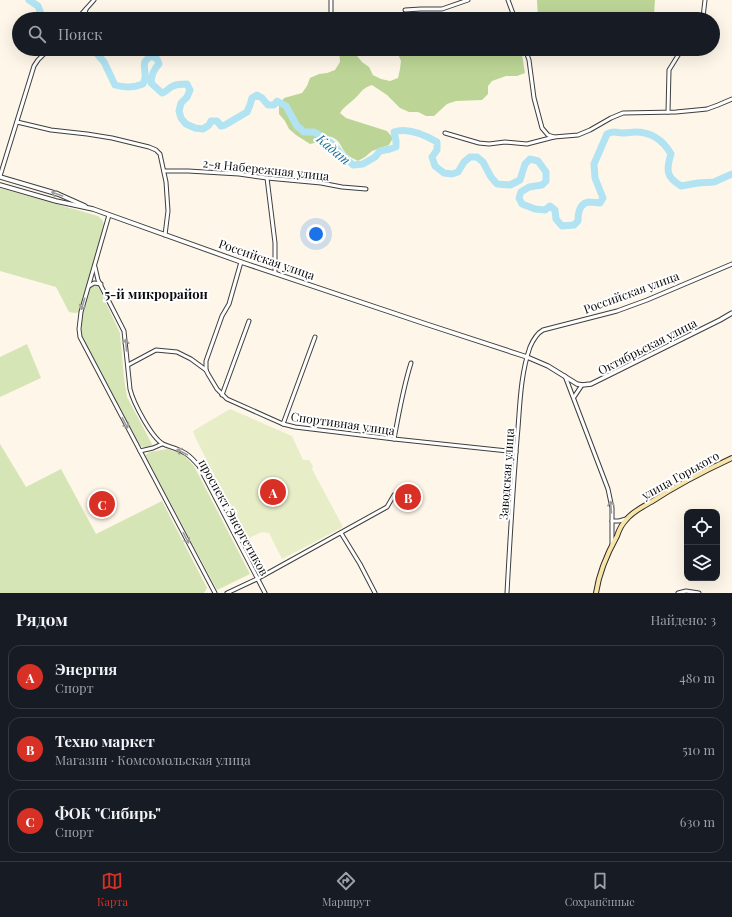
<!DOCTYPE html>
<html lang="ru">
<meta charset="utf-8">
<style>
:root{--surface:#171b24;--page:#20242c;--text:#f1f3f6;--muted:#9ea1a6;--line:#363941;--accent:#d93025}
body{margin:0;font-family:"Playfair Display",serif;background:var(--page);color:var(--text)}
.controls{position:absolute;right:12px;bottom:12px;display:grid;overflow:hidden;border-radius:8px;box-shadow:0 4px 16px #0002}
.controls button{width:36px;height:36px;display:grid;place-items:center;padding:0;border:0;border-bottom:1px solid var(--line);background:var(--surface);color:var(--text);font:20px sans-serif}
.you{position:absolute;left:316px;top:234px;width:14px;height:14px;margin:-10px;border:3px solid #fff;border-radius:50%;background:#1a73e8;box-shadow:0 0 0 6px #1a73e833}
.badge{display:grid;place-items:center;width:26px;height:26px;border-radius:50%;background:var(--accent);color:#fff;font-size:13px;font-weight:700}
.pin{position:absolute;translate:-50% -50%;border:2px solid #fff;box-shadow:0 1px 4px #0006}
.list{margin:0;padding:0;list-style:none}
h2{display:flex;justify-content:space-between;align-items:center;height:52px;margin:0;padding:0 16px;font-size:17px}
h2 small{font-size:13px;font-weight:400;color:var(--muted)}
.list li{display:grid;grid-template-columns:26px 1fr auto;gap:12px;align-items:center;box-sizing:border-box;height:64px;margin:0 8px 8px;padding:0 8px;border:1px solid var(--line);border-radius:12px}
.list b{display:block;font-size:15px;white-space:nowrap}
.list p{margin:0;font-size:13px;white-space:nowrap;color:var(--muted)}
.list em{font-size:13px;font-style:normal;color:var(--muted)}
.icon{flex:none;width:22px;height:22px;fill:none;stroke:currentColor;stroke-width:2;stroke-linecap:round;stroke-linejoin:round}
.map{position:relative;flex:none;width:732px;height:593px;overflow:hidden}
.search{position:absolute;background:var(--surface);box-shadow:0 4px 16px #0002;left:12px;right:12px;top:12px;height:44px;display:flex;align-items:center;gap:10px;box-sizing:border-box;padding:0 14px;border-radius:22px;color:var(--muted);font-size:15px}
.sheet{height:268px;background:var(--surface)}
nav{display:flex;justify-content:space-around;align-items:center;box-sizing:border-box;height:56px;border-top:1px solid var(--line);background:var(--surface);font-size:11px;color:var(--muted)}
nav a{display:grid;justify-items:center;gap:2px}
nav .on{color:var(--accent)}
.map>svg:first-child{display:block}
</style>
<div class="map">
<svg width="732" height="593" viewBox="0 0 732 593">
<rect width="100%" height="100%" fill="#fef7e9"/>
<g fill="#d6e5b6">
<path d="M0 188 98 216C102 219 104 222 104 227L80 312 75 313 69 312 56 287 0 271Z"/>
<path d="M94 286H98L120 333 124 378 127 397 152 444 151 447H144L140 446 82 337C80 320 84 306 89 290L90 287Z"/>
<polygon points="27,344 41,378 0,397 0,357"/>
<polygon points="0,444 26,487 61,469 96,534 162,501 207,588 204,593 0,593"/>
<polygon points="167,449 183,454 194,466 250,574 217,590 145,455 150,452"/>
</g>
<g fill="#bcd596">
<polygon points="537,0 655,0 654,14 651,19 538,19"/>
<path d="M339 49H354L357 56 362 62 369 67 373 75 381 79 390 81 398 78 400 69 401 61 396 49H521L525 73 517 76H506L492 81 488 86V94L482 100 456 101 447 104 434 116H426L418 112H409L400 108 387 95 372 85C360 89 361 94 352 101 346 106 344 107 340 113L346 118 387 131 393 138 389 145 372 151 365 157 358 161C355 159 351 158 349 156 337 146 344 139 324 135L319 142 310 144 296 135 289 129 285 121 279 114V106L284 98 302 93 307 86 310 78 319 74 327 73 335 70 340 62Z"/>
</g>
<polygon fill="#e6edc7" points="230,409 292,436 303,460 309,460 313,466 312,469 343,527 282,559 269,533 262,532 249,538 236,516 235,516 196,439 193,431"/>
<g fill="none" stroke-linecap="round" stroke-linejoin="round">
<g stroke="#b1e3f2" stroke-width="7">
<polyline points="29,0 38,6 43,19"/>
<path d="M93 49 104 62 115 85C125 88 133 88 143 84 144 81 146 78 145 75 145 64 141 62 152 56L157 59 159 64C153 70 151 75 151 83L162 93C167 92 168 88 173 86 177 84 182 84 187 84L190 90 187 97 181 103 179 111 181 118 186 124 195 128 203 129 209 125 211 121H217L221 126 225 125 247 112 250 105 252 98 257 95 262 98 268 105H274L277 101 286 106 297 126 304 132H314L326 139 335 146 341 154 353 165 363 164 375 157 380 151 390 149 396 147V141L394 132C408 127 425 135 437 142V150L432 157 435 166 444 173 452 174 458 172 464 162 470 157H477L483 162 491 177 497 184 510 185 520 180 525 164 530 159 538 161 546 172V181L542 185 529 187 521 192 519 198 522 204 535 209 545 210 550 206 555 210 556 219 562 226 574 225 578 221C578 213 580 203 589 202 593 202 597 203 600 203L603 198 595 178 594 164 607 134C616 130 614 133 623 133 627 133 631 132 635 132 652 132 663 140 671 154 666 170 666 177 681 186L698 183 714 182 732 174"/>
</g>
<defs>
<g id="minor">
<polyline points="508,0 515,19"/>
<polyline points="405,10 421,9 442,9 468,0"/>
<polyline points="77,19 94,0"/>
<polyline points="86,19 85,14 86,9"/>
<polyline points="331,19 331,0"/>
<polyline points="702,19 703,17 705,0"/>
<polyline points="231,49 320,52 324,51 326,49"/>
<polyline points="525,49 529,60 534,98 542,128 548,135 554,137"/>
<polyline points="668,112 669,70 682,49"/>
<polyline points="17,122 51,130 87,134 112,138 149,147 156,150 160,154 166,182 168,211 165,235"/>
<polyline points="445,133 479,143 489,144 505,142 527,144 554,137 578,135 590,130 611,118 623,113 676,112 697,110 707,109 718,105 732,99"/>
<polyline points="164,171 188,171 239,174 267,178 321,183 342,187 366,189"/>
<polyline points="0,176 34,66 38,60 49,49"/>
<polyline points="267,178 275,243 275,273"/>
<polyline points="109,215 81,312 79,329 80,337 215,593"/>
<polyline points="241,262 229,304 222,316 206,361 206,370 208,374 217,389 227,399 283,424 295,427 394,439 516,452"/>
<path d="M95 267 98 280 124 331 130 389C133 402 151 437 163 444 169 447 177 448 183 452 190 455 194 461 199 466L265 593"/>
<polyline points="89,286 94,283 101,284"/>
<polyline points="128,365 156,350 177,352 191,359 206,370"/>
<polyline points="565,376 608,489 612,508 612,546"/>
<polyline points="222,395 249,321"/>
<polyline points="574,397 582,385"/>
<polyline points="283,424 315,337"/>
<path d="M394 439C399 413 403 388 411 363"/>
<polyline points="140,451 153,448 162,444"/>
<polyline points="612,521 619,521 626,519"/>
<polyline points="341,533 360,564 375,593"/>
<polyline points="227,593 257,579 387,507 394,495"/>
<path d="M507 593C510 538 513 483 518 428 520 401 521 373 530 347 533 340 536 334 543 330L617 311 647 300 732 264"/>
<polyline points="678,593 686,591 699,593"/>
</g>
<g id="tertiary">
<polyline points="0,177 58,194 85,206"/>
<polyline points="0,185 56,201 93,209 241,262 426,324 527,357 548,366 577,384 582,385 591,384 720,320 732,313"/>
</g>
<path id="secondary" d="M596 593C599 573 607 554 617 536 619 530 622 524 626 520 632 512 642 507 651 502 677 485 704 471 732 458"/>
</defs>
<use href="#minor" stroke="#3e3e3e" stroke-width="5"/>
<use href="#tertiary" stroke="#3e3e3e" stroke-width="5.5"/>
<use href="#secondary" stroke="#2d2d2d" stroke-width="6"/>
<use href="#minor" stroke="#fff" stroke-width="3"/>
<use href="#tertiary" stroke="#fff" stroke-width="3.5"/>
<use href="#secondary" stroke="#fae5a8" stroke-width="4"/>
</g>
<defs><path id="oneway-shaft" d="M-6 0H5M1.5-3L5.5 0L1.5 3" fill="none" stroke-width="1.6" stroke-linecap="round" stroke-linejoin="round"/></defs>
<g stroke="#9d9d9d">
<use href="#oneway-shaft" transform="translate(57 194) rotate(-160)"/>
<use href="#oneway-shaft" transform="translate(83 304) rotate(107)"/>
<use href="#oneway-shaft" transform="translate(126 345) rotate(-95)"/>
<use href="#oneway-shaft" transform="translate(125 423) rotate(62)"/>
<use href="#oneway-shaft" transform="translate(182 452) rotate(-152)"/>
<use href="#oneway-shaft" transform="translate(611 507) rotate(-94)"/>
<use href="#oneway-shaft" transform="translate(186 538) rotate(62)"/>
</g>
<g text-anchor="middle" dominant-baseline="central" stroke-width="4" stroke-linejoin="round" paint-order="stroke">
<g font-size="12" fill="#0b0b0b" stroke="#fff">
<text transform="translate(266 169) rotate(6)">2-я Набережная улица</text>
<text transform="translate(267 259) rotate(19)">Российская улица</text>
<text transform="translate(631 292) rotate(-20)">Российская улица</text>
<text transform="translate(647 346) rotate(-27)">Октябрьская улица</text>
<text transform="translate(343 423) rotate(8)">Спортивная улица</text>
<text transform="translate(506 474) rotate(-86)">Заводская улица</text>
<text transform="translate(680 475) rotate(-29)">улица Горького</text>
<text transform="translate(234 517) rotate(61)">проспект Энергетиков</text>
</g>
<g font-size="13" font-style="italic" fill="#1c7194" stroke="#fff">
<text transform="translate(334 149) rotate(40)">Кадат</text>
</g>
<g font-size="13" font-weight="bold" fill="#0b0b0b" stroke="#fff">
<text x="156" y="293">5-й микрорайон</text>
</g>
</g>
</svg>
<div class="controls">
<button><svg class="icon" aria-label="locate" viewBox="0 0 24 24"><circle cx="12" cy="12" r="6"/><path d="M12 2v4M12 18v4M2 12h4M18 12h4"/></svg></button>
<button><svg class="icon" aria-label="layers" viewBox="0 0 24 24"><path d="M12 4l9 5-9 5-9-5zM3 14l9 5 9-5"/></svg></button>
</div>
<div class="you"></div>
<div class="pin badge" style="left:273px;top:492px">A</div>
<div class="pin badge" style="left:408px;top:497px">B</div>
<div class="pin badge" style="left:102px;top:504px">C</div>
<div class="search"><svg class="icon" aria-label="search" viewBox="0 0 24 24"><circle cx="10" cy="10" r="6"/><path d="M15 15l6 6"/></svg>Поиск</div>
</div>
<section class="sheet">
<h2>Рядом<small>Найдено: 3</small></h2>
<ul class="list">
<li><span class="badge">A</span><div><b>Энергия</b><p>Спорт</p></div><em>480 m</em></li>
<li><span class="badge">B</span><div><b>Техно маркет</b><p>Магазин · Комсомольская улица</p></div><em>510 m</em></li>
<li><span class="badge">C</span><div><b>ФОК &quot;Сибирь&quot;</b><p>Спорт</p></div><em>630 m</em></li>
</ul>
</section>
<nav>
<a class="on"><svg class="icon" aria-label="map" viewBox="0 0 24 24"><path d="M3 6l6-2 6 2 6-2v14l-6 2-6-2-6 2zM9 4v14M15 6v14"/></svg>Карта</a>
<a><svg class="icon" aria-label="directions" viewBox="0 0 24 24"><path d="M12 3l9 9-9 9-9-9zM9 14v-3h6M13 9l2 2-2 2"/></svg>Маршрут</a>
<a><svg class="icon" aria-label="saved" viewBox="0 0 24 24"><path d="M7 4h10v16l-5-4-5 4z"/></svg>Сохранённые</a>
</nav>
